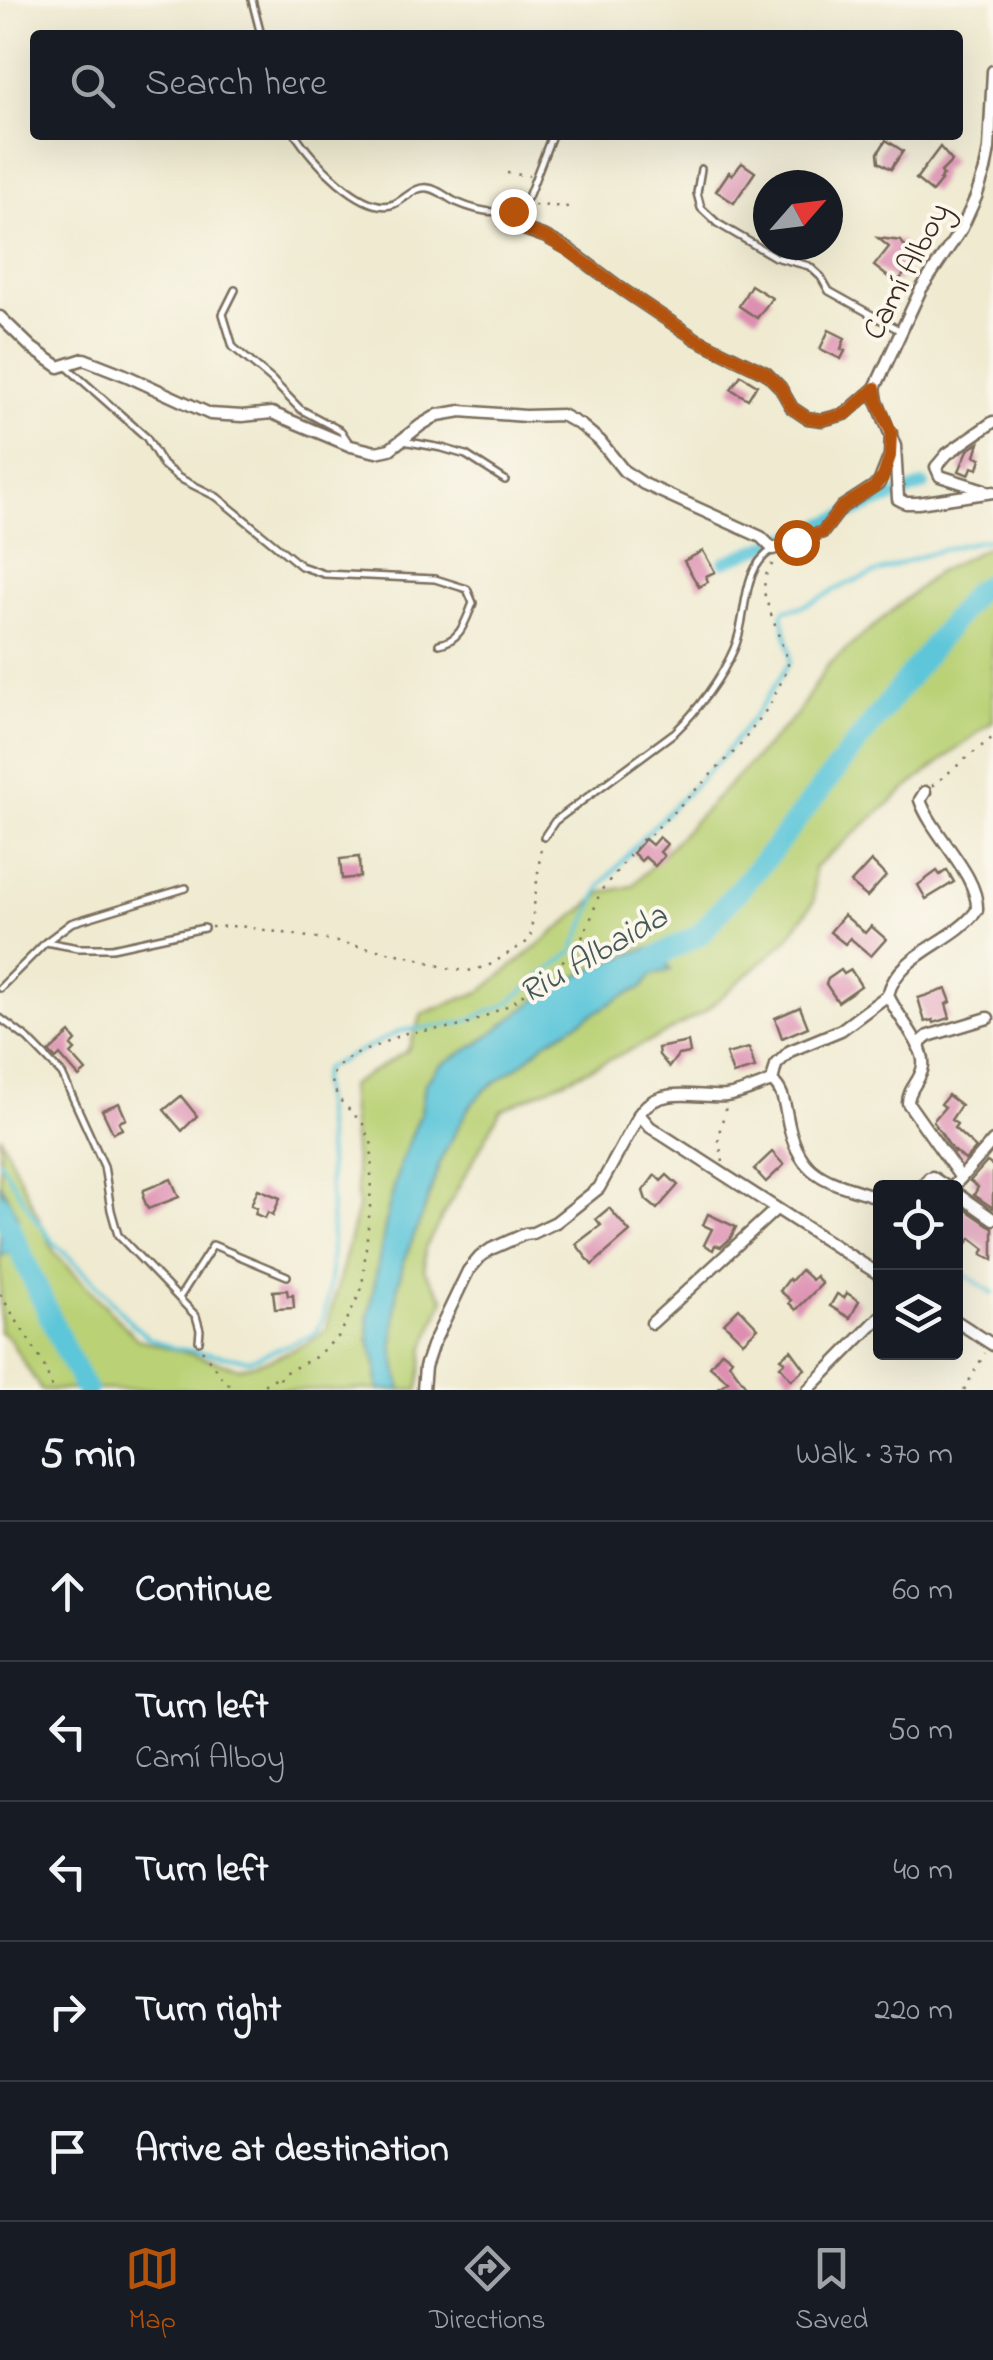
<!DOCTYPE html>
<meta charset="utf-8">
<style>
:root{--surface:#171b24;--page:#20242c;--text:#f1f3f6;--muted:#9ea1a6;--line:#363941;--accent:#b45309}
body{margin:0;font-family:"Indie Flower",sans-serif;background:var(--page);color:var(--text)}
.controls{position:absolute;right:30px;bottom:30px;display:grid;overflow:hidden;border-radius:10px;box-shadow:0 10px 40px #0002}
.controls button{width:90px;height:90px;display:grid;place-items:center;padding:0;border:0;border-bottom:2px solid var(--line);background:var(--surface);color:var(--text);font:50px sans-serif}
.compass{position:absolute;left:753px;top:170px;width:90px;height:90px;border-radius:50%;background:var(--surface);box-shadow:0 10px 40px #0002;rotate:62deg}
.stop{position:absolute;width:30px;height:30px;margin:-22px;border:8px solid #b45309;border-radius:50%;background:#fff}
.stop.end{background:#b45309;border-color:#fff;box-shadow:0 2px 10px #0008}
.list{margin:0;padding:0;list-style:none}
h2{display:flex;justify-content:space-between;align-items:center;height:130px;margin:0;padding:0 40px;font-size:42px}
h2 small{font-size:32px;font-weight:400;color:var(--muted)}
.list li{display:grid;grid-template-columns:65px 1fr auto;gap:30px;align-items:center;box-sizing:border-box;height:140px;padding:0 40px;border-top:2px solid var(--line)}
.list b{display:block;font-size:38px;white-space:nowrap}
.list p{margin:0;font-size:32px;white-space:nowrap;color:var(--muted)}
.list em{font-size:32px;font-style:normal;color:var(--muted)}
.icon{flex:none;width:55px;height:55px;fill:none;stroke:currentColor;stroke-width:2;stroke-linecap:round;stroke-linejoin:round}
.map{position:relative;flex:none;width:993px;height:1390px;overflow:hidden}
.search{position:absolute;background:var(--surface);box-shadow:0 10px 40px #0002;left:30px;right:30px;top:30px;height:110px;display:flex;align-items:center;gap:25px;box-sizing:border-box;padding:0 35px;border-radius:10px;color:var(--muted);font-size:38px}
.sheet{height:830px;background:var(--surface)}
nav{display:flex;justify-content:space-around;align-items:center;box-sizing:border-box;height:140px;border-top:2px solid var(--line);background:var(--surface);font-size:28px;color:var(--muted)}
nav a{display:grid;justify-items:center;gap:5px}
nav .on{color:var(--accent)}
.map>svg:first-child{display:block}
</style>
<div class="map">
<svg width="993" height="1390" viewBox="0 0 993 1390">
<rect width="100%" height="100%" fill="#fbf7ec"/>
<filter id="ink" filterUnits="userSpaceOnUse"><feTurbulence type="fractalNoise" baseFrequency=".01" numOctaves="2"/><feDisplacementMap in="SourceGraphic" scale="20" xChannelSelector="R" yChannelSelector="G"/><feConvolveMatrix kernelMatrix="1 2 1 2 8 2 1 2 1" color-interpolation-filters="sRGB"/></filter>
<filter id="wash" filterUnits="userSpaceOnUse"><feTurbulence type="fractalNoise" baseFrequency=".0048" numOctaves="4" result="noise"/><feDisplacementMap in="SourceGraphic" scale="40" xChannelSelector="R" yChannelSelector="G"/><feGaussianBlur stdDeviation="2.25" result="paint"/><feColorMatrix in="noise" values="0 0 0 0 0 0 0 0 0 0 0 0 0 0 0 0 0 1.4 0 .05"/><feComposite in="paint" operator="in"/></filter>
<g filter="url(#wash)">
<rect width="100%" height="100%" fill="#efead0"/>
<polygon fill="#bad176" stroke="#7a7e4a" stroke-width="2.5" points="993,544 993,721 912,784 814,868 814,901 786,941 704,1012 654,1039 501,1110 425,1248 424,1270 444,1299 424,1349 419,1390 41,1390 8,1337 0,1332 0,1135 55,1253 137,1339 239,1368 271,1359 308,1343 326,1330 358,1208 349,1086 408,1050 422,1014 482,991 604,892 632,886 797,714 827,666 936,573"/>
<g fill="#5dc6d9" stroke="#4c787c" stroke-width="2.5">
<polygon points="657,947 671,970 652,975 642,988 623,996 543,1044 524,1062 486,1089 469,1107 441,1159 423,1214 404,1260 397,1290 393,1346 401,1390 379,1390 375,1359 369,1340 368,1319 388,1211 400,1164 421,1112 425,1083 439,1066 479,1043 555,986 598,966 638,951"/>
<polygon points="0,1183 18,1217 11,1252 0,1256"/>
</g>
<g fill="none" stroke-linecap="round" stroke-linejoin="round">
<g stroke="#5dc6d9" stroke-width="4">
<path d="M0 1161 33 1215 53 1242 94 1281 132 1324 149 1338 174 1348 249 1360 313 1335C347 1302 325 1132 321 1082L324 1069 400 1031 462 1023 507 1004 573 951 602 884 644 836 721 758 759 710 790 662V652L782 615 785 610C811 607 827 592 850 583 896 565 945 545 993 539"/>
<polyline points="956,1269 993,1293"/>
</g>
<polyline stroke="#5dc6d9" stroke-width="12" points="724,562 924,485"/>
<g stroke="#5dc6d9" stroke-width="22">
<polyline points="636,968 700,934 772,851 976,591 993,581"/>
<polyline points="0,1206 66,1352 86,1390"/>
</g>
</g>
<g id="blocks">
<g fill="#dd8eb1">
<polygon points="886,140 903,151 891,169 879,162 878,153"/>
<polygon points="940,147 952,161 941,172 943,175 939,180 941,181 932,192 916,179"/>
<polygon points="742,163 755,172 734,203 716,191 729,172 732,175"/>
<polygon points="878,238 901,241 909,252 899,266 906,272 896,283 874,266 889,247"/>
<polygon points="751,285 772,298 757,318 739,306"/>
<polygon points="829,330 845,338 841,349 845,351 841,359 820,349"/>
<polygon points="741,375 757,385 748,399 731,389"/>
<polygon points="979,443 975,456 981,458 978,469 972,467 969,475 959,471 968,450"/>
<polygon points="703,551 715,572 706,576 708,582 699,587 684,561"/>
<polygon points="659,837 667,844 660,852 664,856 655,866 645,857 641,861 633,853 645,839 652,845"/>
<polygon points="359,857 360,877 342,879 340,859"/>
<polygon points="871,861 886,876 867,897 851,883"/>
<polygon points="947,870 954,882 926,899 918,885 937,871 940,875"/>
<polygon points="844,915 865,933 871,926 886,939 871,956 850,938 845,944 830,932"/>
<polygon points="841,970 844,974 851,970 861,986 838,1002 826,984 828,979"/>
<polygon points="946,989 951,1002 946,1004 950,1018 934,1023 933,1020 925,1022 918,998"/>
<polygon points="800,1007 808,1027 782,1038 775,1018"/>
<polygon points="70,1033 76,1041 71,1046 75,1050 71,1054 86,1071 79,1077 60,1055 56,1059 49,1052"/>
<polygon points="688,1042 690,1053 678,1055 669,1067 659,1055 658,1048"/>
<polygon points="749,1048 755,1068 733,1074 726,1054"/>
<polygon points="948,1095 961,1105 951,1120 957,1124 954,1128 976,1148 965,1160 955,1151 954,1153 933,1121 945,1107 941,1104"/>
<polygon points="181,1096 197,1116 182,1131 164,1110"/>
<polygon points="119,1103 126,1119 119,1122 122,1129 113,1133 102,1110"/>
<polygon points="772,1152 784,1165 766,1182 754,1169"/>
<polygon points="987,1162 993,1166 993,1208 974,1195 978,1187 970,1181"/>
<polygon points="655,1175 661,1181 667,1175 678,1185 657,1209 646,1200 643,1191"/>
<polygon points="171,1179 179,1197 148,1209 143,1197 144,1190"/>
<polygon points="258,1189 280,1198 273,1215 268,1212 265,1218 255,1214 257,1208 251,1205"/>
<polygon points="956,1203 993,1228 993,1260 982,1254 985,1249 971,1238 956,1257"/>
<polygon points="609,1208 630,1232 592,1265 576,1244 601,1225 596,1219"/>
<polygon points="708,1214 736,1227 730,1239 721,1247 715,1245 713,1250 704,1245 712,1229 703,1225"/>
<polygon points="801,1270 812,1280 816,1276 822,1284 796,1310 789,1303 791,1300 780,1291 789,1279 791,1281"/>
<polygon points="287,1290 288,1296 293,1295 294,1308 275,1309 273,1291"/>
<polygon points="847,1293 859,1301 850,1318 830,1306 837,1294 844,1298"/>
<polygon points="739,1308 758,1328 743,1342 724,1323"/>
<polygon points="791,1350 805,1369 791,1380 780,1366 785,1362 781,1358"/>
<polygon points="722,1351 732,1359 729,1363 749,1390 716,1390 728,1381 710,1366"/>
</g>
</g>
</g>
<g filter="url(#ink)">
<use href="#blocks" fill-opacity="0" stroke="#7a6d5c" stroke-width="2.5"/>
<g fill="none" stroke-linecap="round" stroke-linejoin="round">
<defs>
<g id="lane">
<polyline points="252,0 261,35"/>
<path d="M296 135C310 158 363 216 394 204 406 199 414 186 428 188 439 189 447 198 456 202 479 212 511 220 528 197L552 135"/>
<polyline points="701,169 697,193 701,208 717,223 775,257 809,266 821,277 829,291 899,330"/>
<polyline points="235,290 223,314 233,347 271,379 300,409 341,431 349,443"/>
<path d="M67 367 146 437 163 465 179 478 217 497 301 566 324 574 435 579 467 589 473 603C465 622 461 640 439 644"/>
<polyline points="403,441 442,448 466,455 505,480"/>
<path d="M544 837 555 821 675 732C697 711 722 677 734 649 749 616 739 571 772 550"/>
<polyline points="46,942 78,948 112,948 204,928"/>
<polyline points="0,988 46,942 71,923 186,888"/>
<polyline points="0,1018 28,1039 62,1074 104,1166 111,1210 118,1235 196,1316 200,1330 199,1341"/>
<polyline points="179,1298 213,1245 287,1276"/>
</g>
<g id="street">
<polyline points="993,71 989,149 985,170 976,197 962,228 921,289 875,388 877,401 895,446 898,499 906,503 918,503 993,492"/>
<polyline points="503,213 504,222 546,237 568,249 623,290 696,339 766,373 780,387 792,408 807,418 822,420 845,414 875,388"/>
<polyline points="0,317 32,348 59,367 84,359 125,375 210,414 242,416 272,413 351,446 376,452 390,449 421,425 438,415 461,411 525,416 562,415 582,426 600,441 624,471 644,484 761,537 773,549 823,532 842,507 879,483 890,455 891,432"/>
<polyline points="984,490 940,476 936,467 947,454 993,422"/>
<path d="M925 792 920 800C932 835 979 875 977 910 954 943 898 953 888 995 896 1016 926 1045 923 1066 921 1081 908 1088 908 1103L961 1178"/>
<polyline points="919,1048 921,1042 928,1036 988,1018"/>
<polyline points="772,1081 776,1065 790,1051 841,1030 888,995"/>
<polyline points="639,1114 650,1127 880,1275"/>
<polyline points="922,1188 929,1178 932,1177 948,1188"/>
<polyline points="952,1188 993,1141"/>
<polyline points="956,1193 993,1219"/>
<polyline points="956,1321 993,1345"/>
<polyline points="652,1323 776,1209"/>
<path d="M423 1390 425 1367 432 1346 468 1271 480 1257 491 1249 525 1234 533 1233 556 1222 599 1188 642 1110C662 1086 698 1098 726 1096 742 1094 757 1086 772 1081 783 1090 784 1102 787 1116 798 1180 827 1180 880 1198"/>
<polyline points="808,1390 880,1317"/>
</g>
</defs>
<use href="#lane" stroke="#7a6d5c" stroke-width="10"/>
<use href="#street" stroke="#7a6d5c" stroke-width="15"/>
<g stroke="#7a6d5c" stroke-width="2.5" stroke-dasharray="2.5 8" stroke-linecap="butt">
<polyline points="507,173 529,176"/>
<polyline points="534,205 570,207"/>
<polyline points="932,786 993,737"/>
<polyline points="211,927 240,926 327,940 413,957 446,968 468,971 488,966 530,940 541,847"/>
<polyline points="723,1162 718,1137 726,1107"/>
<polyline points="0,1294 43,1363 53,1390"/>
<polyline points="202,1350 224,1381 237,1390"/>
<polyline points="255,1390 279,1376"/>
<path d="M281 1390 280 1375 314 1358 340 1335 362 1288 370 1207 372 1145 363 1124 338 1098 331 1079 336 1068 350 1057 406 1033 464 1026 511 1004 577 949 591 918 600 892 642 840 648 837 738 748 770 705 788 668V662L765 597C763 581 765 571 777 559"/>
<polyline points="964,1390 985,1353"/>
</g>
<use href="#lane" stroke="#fff" stroke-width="5"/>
<use href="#street" stroke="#fff" stroke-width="10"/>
</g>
</g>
<g fill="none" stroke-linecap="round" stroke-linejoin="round" filter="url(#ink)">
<polyline stroke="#b45309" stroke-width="12" points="513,211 503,213 504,222 546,237 568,250 623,290 696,339 766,373 780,387 792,408 807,418 822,420 846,414 875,388 877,401 891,432 890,456 883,477 874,487 842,507 823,532 796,542"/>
</g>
<g text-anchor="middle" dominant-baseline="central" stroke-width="8" stroke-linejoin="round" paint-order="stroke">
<g font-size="32" fill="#3b2a1e" stroke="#fbf7ec">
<text transform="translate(908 272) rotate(-62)">Camí Alboy</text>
</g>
<g font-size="35" font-style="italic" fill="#455956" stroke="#fbf7ec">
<text transform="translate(594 956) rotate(-30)">Riu Albaida</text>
</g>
</g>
</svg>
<div class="controls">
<button><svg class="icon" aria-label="locate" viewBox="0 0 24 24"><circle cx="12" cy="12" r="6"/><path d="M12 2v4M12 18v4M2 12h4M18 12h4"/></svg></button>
<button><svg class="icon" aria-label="layers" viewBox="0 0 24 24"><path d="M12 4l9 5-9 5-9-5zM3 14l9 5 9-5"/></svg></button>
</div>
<svg class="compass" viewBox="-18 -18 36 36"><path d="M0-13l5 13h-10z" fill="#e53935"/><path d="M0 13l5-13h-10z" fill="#9ea1a6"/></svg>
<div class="stop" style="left:796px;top:542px"></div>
<div class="stop end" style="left:513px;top:211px"></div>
<div class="search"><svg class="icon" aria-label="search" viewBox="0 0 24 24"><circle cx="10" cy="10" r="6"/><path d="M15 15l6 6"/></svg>Search here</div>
</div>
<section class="sheet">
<h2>5 min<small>Walk · 370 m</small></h2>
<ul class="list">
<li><svg class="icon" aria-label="ahead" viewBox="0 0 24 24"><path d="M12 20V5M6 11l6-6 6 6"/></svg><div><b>Continue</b></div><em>60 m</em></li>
<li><svg class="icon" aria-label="left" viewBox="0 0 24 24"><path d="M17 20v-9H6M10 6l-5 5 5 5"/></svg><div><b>Turn left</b><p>Camí Alboy</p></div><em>50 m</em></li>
<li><svg class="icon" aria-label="left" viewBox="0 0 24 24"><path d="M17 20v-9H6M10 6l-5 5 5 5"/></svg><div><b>Turn left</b></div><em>40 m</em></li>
<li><svg class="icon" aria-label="right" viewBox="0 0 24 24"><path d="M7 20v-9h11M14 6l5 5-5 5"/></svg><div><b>Turn right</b></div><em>220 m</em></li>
<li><svg class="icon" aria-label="arrive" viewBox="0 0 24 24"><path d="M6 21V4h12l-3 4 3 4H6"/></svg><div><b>Arrive at destination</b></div></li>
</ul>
</section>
<nav>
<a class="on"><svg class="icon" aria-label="map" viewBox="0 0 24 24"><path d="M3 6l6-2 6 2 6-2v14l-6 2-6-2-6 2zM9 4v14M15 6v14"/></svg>Map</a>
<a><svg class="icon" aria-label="directions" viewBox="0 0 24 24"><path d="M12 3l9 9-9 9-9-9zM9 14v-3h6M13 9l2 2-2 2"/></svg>Directions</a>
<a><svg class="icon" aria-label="saved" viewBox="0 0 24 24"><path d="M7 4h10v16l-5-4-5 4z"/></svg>Saved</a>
</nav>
